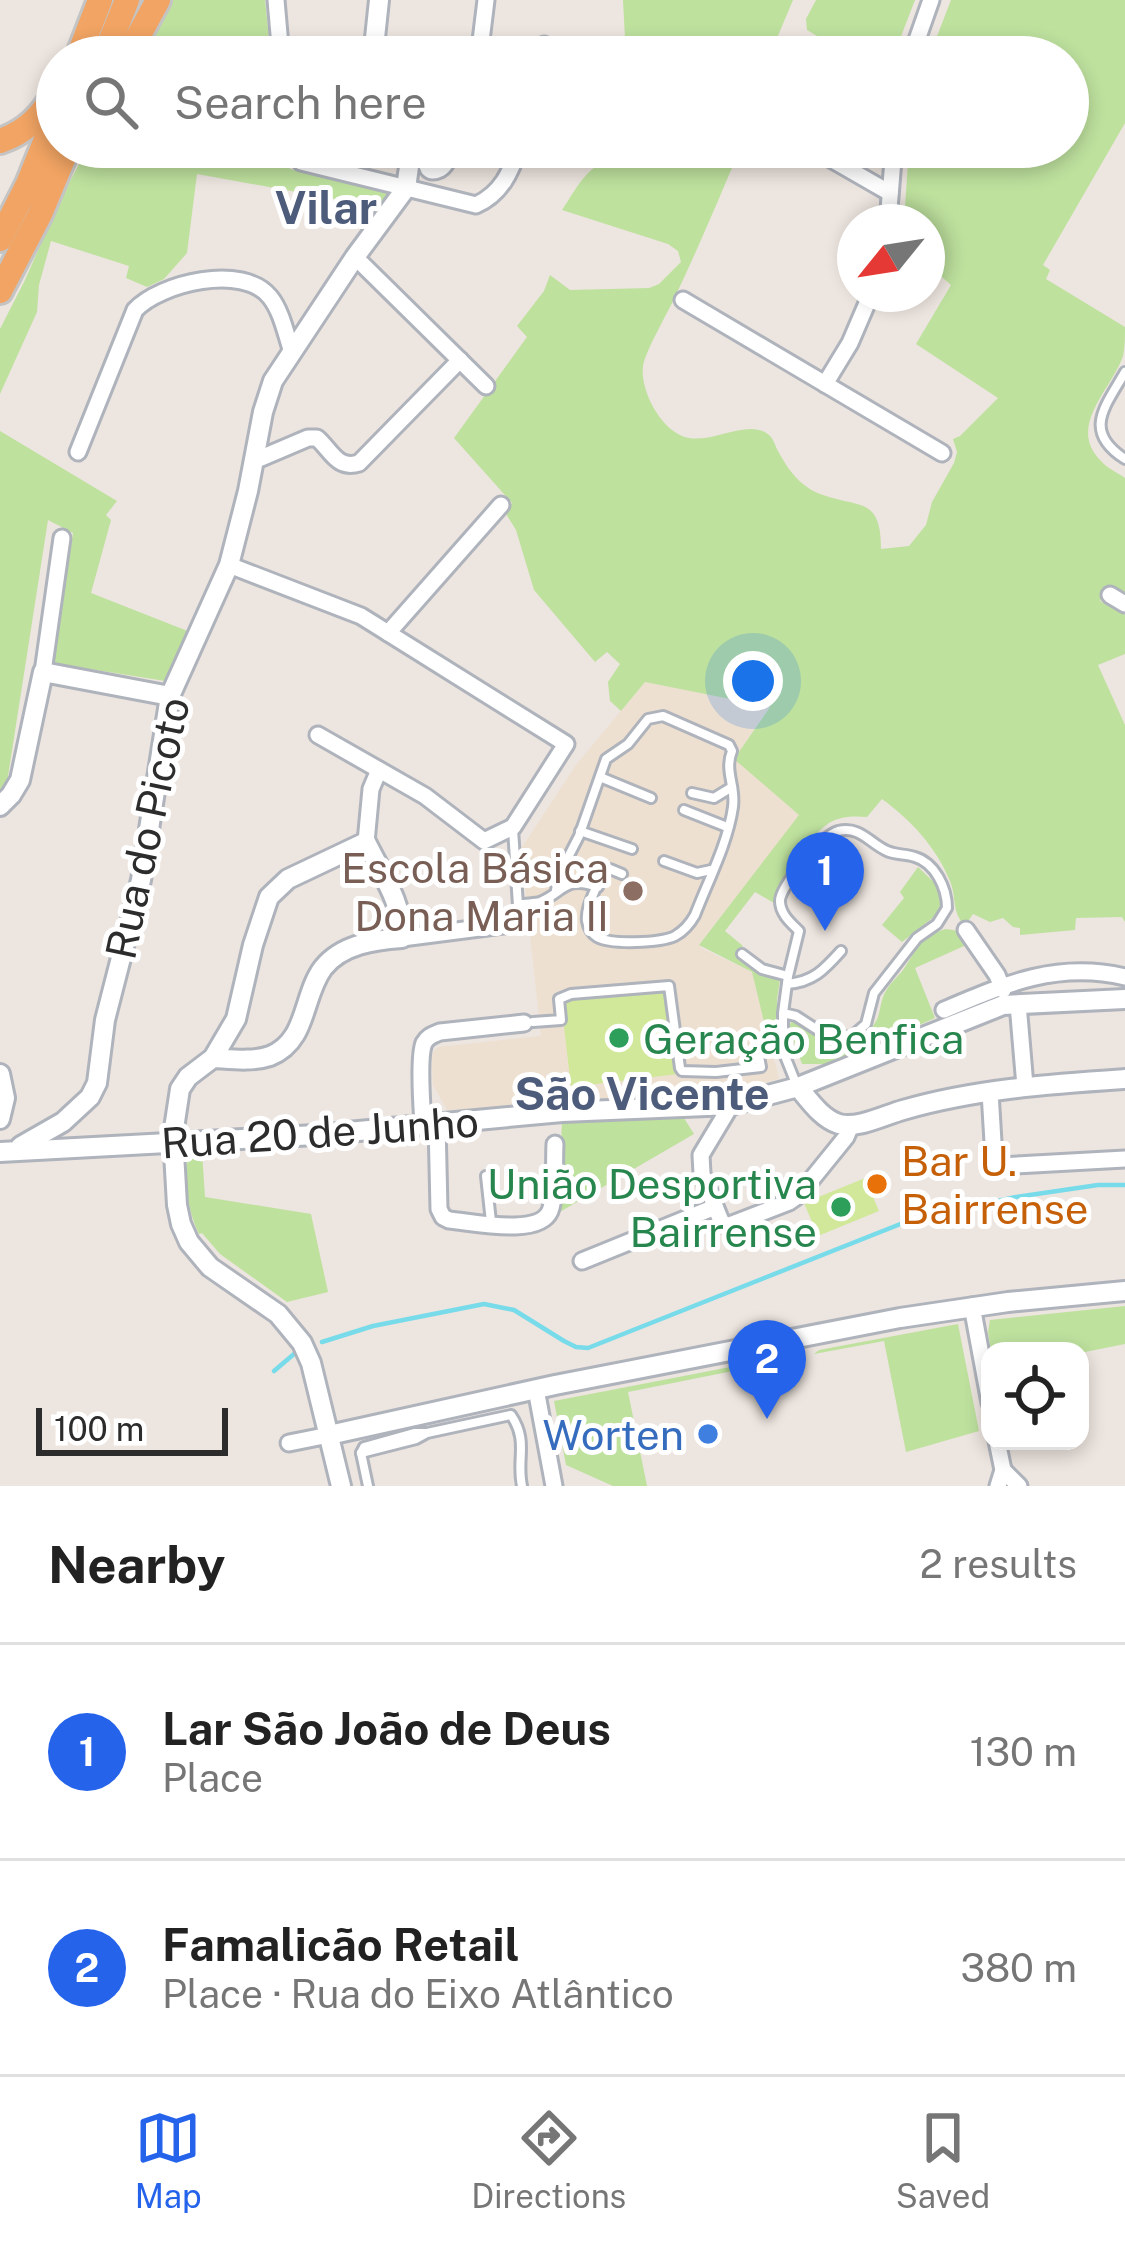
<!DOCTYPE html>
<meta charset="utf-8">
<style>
:root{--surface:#fff;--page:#f6f6f6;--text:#222;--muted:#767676;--line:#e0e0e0;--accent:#2563eb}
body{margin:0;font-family:"Public Sans",sans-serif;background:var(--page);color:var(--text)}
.controls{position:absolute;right:36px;bottom:36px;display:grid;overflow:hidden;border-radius:24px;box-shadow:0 6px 18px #0003}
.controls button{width:108px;height:108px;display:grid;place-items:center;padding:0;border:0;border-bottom:3px solid var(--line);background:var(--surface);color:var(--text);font:60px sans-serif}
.compass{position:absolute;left:837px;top:204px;width:108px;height:108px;border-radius:50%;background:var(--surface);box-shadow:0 6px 18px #0003;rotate:240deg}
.scale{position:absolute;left:36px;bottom:30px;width:192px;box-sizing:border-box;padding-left:12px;border:6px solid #2c2c2c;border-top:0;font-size:33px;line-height:42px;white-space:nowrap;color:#2c2c2c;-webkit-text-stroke:9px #fff;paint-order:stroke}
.you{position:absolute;left:753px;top:681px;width:42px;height:42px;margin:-30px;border:9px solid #fff;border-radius:50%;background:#1a73e8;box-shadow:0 0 0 18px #1a73e833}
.badge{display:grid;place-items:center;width:78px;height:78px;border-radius:50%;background:var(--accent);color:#fff;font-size:39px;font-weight:700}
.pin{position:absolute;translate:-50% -99px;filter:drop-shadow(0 3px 6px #0008)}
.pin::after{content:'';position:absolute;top:63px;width:42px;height:36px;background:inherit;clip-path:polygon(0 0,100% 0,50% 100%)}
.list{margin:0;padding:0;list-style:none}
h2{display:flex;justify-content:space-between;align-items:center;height:156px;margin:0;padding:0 48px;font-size:51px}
h2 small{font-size:39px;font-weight:400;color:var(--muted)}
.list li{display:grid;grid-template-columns:78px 1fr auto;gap:36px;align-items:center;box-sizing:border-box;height:216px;padding:0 48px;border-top:3px solid var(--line)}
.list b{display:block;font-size:45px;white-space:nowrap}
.list p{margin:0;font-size:39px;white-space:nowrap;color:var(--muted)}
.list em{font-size:39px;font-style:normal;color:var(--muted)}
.icon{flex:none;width:66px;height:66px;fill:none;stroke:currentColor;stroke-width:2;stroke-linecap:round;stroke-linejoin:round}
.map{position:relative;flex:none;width:1125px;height:1486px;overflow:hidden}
.search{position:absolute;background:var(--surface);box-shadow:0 6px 18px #0003;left:36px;right:36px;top:36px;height:132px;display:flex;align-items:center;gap:30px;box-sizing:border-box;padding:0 42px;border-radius:66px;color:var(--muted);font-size:45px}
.sheet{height:588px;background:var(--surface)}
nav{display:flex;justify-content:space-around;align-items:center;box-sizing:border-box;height:168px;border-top:3px solid var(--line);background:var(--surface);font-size:33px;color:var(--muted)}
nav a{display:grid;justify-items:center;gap:6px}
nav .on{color:var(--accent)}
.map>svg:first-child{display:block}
</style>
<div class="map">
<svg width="1125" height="1486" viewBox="0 0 1125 1486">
<rect width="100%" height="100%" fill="#ede5df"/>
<polygon fill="#eee0d0" points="645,682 770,706 734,759 800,815 700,943 701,948 752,972 779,1079 713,1095 447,1110 433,1085 432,1062 433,1052 438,1047 541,1036 521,849 576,765"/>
<g fill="#bee19e">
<polygon points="166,0 265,0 271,57 136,57"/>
<polygon points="623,0 793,0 769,57 626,57"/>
<polygon points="816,0 915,0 893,57 852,57 807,30 806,19"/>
<path d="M951 0H1125V123L1043 265 1050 270 1046 279 1125 327C1125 336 1125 348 1123 356 1112 389 1066 427 1101 461 1107 468 1118 473 1125 478V596L1109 586 1100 601 1125 615V654L1098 665 1125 725V922L1122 917 1076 918 1075 930 1020 935V928L1013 927 1003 918 990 922 973 914 965 926C951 911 957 898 950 881 936 847 911 820 882 799L867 817C854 816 841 816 829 823 808 837 780 879 774 903L755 892 725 931 743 946 740 952C747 968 764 974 780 979L777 1000 779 1052 772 1055 752 972 699 945 799 815 734 759 770 707 645 682 621 711 610 701 608 682 620 664 607 652 595 662 534 590 516 530 505 512 512 503 454 438 527 337 517 326 544 291 550 275 570 290 649 288 659 284 681 262 678 251 668 244 562 210C573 194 584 171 602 163 611 158 623 160 632 156L629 147H741C719 198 698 249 674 299 667 314 645 352 643 366 640 390 659 425 680 435 707 449 747 416 769 435 774 439 775 446 778 451 789 471 800 487 823 495 860 508 881 497 881 549L909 546 926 525 932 502 954 463 957 452 953 439 960 436 998 398 916 344 951 285 927 264V222H904L909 147H1068V57H929Z"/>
<polygon points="88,147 279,147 290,169 391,193 379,207 197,174 187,253 164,279 147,287 126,278 129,266 51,241 39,285 37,312 0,394 0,329 25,280 61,198"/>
<polygon points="0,431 117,501 106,515 111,520 91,593 190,632 165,681 52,663 73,533 48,520 6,789 0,794"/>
<polygon points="918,867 944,892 940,912 902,942 882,925 904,898 900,892"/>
<path d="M946 929 959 931 973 942 915 968 935 1018 831 1064H802L789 1027 792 1020 805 1022 831 1044C849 1045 871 1035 878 1017 881 1007 881 998 887 989 892 981 900 975 905 967 919 946 921 936 946 929Z"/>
<polygon points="684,1118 694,1134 558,1213 562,1121"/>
<path d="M202 1152 205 1197 311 1214 328 1292 287 1302 220 1254 202 1233 199 1234C188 1211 181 1176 190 1153Z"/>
<polygon points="1125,1306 1125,1344 1080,1353 991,1351 988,1332 990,1320"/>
<polygon points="958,1324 979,1431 906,1452 884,1341 814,1354 819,1350"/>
<polygon points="782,1357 788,1360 628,1392 647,1486 613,1486 566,1465 554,1401"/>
</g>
<g fill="#d1e89b">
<polygon points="668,989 678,1074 571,1087 561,1001"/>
<polygon points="865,1178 879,1211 818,1236 804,1203"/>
</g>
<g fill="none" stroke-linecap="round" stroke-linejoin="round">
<g stroke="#77dbea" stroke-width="4.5">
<polyline points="322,1342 373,1326 484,1304 514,1310 564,1341 576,1347 588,1348 913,1219 1016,1197 1098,1185 1125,1185"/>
<polyline points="274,1371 294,1354"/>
</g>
<defs>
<g id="service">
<path d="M1125 372C1105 407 1082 431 1125 459"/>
<polyline points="600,777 651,798"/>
<polyline points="692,793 714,798 732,787"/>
<polyline points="684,810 727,827"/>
<polyline points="513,829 519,921"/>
<polyline points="580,831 632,849"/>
<polyline points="664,861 697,873 711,870"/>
<path d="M556 890 559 875 579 836 606 759 628 744 648 719 663 716 729 745 732 751C724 771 736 786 733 807 728 843 708 881 695 915 690 924 684 931 675 936 660 943 611 945 597 937 591 933 588 928 587 921 585 906 597 889 601 874L610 869 622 874"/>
<path d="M519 904C522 904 537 903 540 902 564 892 565 875 598 887"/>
<polyline points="742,954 762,969 788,976"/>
<path d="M787 984C813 982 824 970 841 951"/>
<path d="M783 1013 788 976 799 931C791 923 780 914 780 901 780 886 823 835 838 831 861 826 869 843 887 851 896 855 906 854 915 857 935 863 947 888 947 908L937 924 917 938 874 993 866 1024 852 1036 830 1038 796 1016 783 1013V1051L797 1086"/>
<polyline points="533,1022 561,1020 559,999 571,994 669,986 680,1068 682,1071 716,1072 761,1067 758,1051 754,1051"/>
<polyline points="486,1176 491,1222"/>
<path d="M427 1433H414L364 1447 361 1453 416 1439 427 1433 511 1415C529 1442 516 1458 522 1486"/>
<polyline points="361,1453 368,1486"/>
</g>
<g id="minor">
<polyline points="276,0 281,57"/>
<polyline points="479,57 486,0"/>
<polyline points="538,57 544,45"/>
<polyline points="911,57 931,0"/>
<path d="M290 147 301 162 476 205C501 194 511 172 519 147"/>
<path d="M431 147C426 155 422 178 440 169 446 166 451 153 454 147"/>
<polyline points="810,147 890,193"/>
<polyline points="888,222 894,147"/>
<polyline points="355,257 486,386"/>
<polyline points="683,300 942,453"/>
<polyline points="825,384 850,343 871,294"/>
<path d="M78 452 135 310C160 283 243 263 270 297 282 312 286 335 292 352"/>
<path d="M254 457 261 458 308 438H317C331 450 337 470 359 463L460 360"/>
<polyline points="229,565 361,616 566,744 513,827 484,841 425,796 318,735"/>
<polyline points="1110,595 1125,604"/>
<polyline points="388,633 501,505"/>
<polyline points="43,672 62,538"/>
<polyline points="366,842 371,789 379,770"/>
<polyline points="966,930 997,975 1003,990"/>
<polyline points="402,938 519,923"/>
<polyline points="1018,1004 1025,1086"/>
<path d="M944 1010C1005 984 1058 961 1125 977"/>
<polyline points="990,1092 994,1159 1000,1166 1125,1159"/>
<polyline points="731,1105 701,1155 702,1174 721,1221 727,1226 789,1202 799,1195 846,1137 851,1125"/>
<path d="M437 1123 439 1209 443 1217 449 1220C473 1222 539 1237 550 1211 556 1196 554 1161 555 1144"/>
<path d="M423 1124C422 1108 418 1057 424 1043 428 1036 433 1035 440 1032L524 1023"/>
<polyline points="582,1261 715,1207"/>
<polyline points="972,1306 990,1403"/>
<polyline points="536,1389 554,1486"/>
<polyline points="997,1441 1003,1470 998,1486"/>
<polyline points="289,1443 329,1435"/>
<polyline points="1003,1470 1019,1486"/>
</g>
<g id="tertiary">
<polyline points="373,57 379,0"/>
<polyline points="0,806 11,795 20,780 43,672 170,696"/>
<path d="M213 1058C231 1059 252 1062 270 1056 308 1041 302 996 323 968 342 944 375 940 402 938 403 903 381 873 366 842L288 879 269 897 253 945 236 1019 213 1058 188 1077 180 1089 173 1135 177 1205 181 1224 189 1242 210 1267 278 1314 302 1343 311 1363 341 1486"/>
<polyline points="0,1074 5,1098 0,1119"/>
<path d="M798 1087C809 1100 822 1119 839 1124 858 1129 885 1115 903 1110 975 1089 1051 1084 1125 1079"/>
<polyline points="21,1146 63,1122 90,1097 97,1083 105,1020 141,880 170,696 229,565 248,491 263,412 273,381 355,257 406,188 409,167 402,147"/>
<polyline points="0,1152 316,1135 562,1112 731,1105 798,1087 1003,1005 1125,999"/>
<polyline points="329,1435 555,1385 900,1318 1008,1302 1125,1291"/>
</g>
<g id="trunk">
<polyline points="78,57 100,0"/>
<polyline points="104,57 127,0"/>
<polyline points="127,57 158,0"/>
<path d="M0 141C27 132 44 114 57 89"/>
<polyline points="0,239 28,184 57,112"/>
<polyline points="0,291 40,214 68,147"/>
</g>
</defs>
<use href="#service" stroke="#afb3bc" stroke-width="14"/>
<use href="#minor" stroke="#afb3bc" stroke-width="21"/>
<use href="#tertiary" stroke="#afb3bc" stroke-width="24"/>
<use href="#trunk" stroke="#c4c4c4" stroke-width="30"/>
<use href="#service" stroke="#fff" stroke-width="8"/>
<use href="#minor" stroke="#fff" stroke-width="15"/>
<use href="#tertiary" stroke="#fff" stroke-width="18"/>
<use href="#trunk" stroke="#f1a463" stroke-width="24"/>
</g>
<circle fill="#8d6e63" stroke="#fff" stroke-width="4.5" cx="633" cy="891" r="12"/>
<g fill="#2e9e5b" stroke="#fff" stroke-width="4.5">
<circle cx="619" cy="1038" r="12"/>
<circle cx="841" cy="1207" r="12"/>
</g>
<circle fill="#e8710a" stroke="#fff" stroke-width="4.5" cx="877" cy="1184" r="12"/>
<circle fill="#3f7fe0" stroke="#fff" stroke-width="4.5" cx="708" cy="1434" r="12"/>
<g text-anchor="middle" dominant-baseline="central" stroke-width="10" stroke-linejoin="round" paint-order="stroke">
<g font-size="42" fill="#2c2c2c" stroke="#fff">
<text transform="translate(147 828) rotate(-78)">Rua do Picoto</text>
<text transform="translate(320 1132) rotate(-4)">Rua 20 de Junho</text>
</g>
<g font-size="42" fill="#785e54" stroke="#fff" text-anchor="end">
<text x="609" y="867">Escola Básica<tspan x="609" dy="48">Dona Maria II</tspan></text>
</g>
<g font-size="42" fill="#27864d" stroke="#fff" text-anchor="start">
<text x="643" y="1038">Geração Benfica</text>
<text x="817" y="1183" text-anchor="end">União Desportiva<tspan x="817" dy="48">Bairrense</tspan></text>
</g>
<g font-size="42" fill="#c56008" stroke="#fff" text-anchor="start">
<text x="901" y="1160">Bar U.<tspan x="901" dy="48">Bairrense</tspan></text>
</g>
<g font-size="42" fill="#366cbe" stroke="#fff" text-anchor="end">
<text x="684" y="1434">Worten</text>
</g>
<g font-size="45" font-weight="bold" fill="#4e5c7b" stroke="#fff">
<text x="326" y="207">Vilar</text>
<text x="642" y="1093">São Vicente</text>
</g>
</g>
</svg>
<div class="controls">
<button><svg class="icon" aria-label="locate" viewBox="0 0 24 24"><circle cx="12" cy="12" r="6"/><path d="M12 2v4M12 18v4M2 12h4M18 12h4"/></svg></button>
</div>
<svg class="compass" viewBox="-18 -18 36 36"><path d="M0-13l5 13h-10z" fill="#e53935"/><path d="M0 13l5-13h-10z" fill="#767676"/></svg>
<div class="scale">100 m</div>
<div class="you"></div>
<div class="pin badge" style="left:825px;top:931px">1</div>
<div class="pin badge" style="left:767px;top:1419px">2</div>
<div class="search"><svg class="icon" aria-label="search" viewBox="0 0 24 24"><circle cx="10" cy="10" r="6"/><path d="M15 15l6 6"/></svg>Search here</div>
</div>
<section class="sheet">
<h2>Nearby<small>2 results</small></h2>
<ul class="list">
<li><span class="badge">1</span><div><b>Lar São João de Deus</b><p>Place</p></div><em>130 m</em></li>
<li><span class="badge">2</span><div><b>Famalicão Retail</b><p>Place · Rua do Eixo Atlântico</p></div><em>380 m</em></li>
</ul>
</section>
<nav>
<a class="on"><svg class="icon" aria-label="map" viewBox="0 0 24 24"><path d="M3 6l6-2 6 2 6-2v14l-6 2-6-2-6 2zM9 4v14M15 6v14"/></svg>Map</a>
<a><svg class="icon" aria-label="directions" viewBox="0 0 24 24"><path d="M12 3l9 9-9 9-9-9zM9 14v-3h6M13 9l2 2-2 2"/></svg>Directions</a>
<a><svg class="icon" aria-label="saved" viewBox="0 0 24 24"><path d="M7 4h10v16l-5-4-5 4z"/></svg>Saved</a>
</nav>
